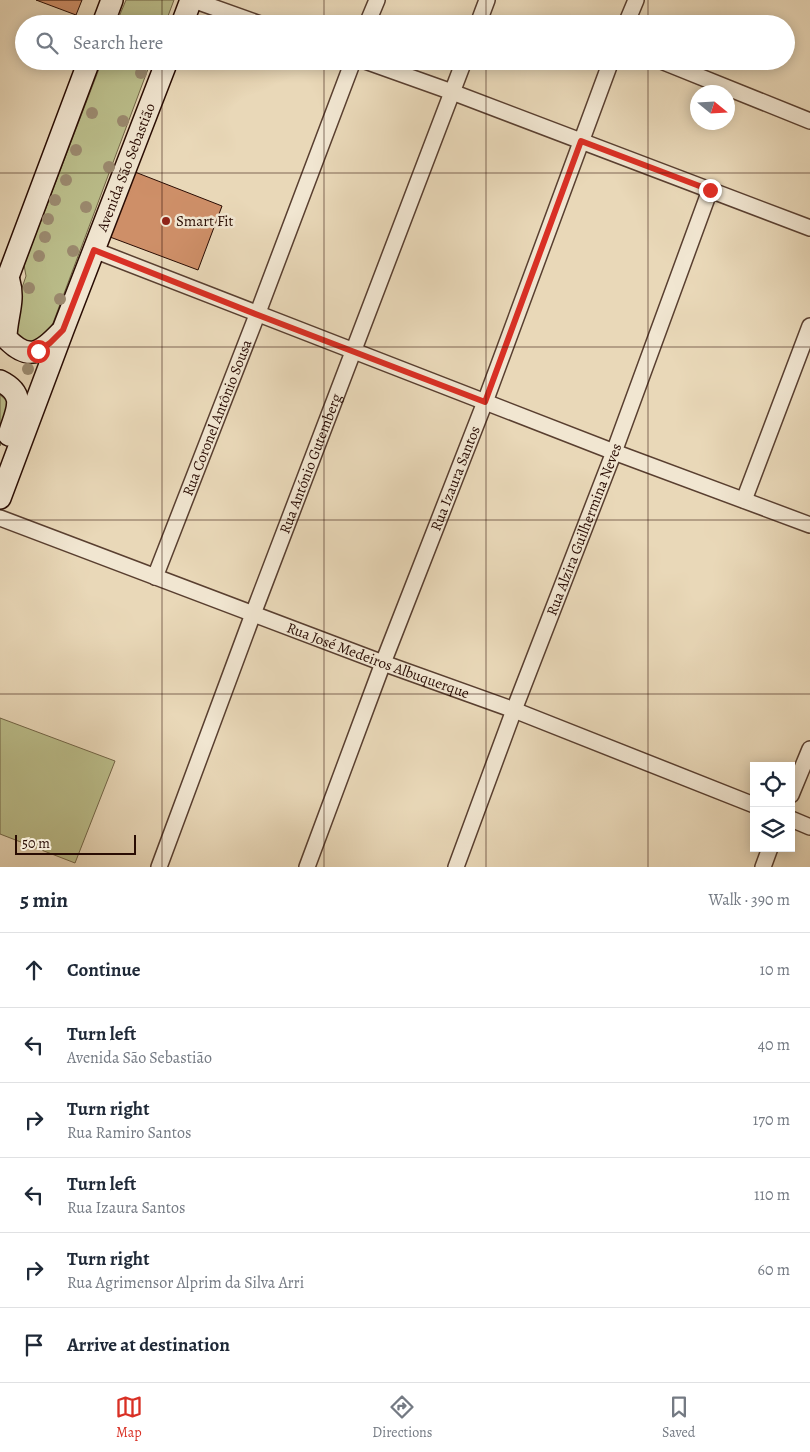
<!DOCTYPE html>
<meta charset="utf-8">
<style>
:root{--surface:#fff;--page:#f2f2f3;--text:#1f2937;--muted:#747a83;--line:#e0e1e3;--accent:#d93025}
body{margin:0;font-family:Alegreya,serif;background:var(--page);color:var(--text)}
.controls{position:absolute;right:15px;bottom:15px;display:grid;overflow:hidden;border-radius:0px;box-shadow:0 2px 12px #0003}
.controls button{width:45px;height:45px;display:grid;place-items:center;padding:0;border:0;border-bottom:1px solid var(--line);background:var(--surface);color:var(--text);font:25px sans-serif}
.compass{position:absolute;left:690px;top:85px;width:45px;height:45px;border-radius:50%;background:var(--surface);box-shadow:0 2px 12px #0003;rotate:108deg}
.scale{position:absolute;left:15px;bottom:12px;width:121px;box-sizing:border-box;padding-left:5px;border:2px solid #290c03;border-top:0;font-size:14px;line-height:18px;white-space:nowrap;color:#290c03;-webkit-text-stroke:4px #f1e6d1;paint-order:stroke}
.stop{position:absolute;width:15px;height:15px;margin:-11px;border:4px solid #d93025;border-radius:50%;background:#fff}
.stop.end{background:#d93025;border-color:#fff;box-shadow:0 1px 5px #0008}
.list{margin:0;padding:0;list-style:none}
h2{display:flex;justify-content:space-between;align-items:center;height:65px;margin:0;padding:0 20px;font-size:21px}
h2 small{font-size:16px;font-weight:400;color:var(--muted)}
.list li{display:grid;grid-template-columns:32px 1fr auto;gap:15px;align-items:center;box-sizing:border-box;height:75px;padding:0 20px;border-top:1px solid var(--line)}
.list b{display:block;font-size:19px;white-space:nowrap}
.list p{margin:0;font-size:16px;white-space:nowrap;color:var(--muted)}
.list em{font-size:16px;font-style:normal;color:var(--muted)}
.icon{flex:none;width:28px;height:28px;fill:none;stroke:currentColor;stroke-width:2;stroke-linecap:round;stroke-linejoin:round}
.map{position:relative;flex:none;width:810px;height:867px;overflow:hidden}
.search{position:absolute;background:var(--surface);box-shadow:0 2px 12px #0003;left:15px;right:15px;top:15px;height:55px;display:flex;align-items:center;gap:12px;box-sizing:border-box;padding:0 18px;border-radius:28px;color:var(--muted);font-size:19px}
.sheet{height:515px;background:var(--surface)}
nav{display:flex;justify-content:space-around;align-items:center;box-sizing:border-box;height:70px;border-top:1px solid var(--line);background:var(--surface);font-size:14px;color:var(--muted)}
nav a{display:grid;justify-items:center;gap:2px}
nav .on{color:var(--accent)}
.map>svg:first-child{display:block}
</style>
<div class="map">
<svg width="810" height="867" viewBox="0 0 810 867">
<rect width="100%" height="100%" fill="#e9d8b8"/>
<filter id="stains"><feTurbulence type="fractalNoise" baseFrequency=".004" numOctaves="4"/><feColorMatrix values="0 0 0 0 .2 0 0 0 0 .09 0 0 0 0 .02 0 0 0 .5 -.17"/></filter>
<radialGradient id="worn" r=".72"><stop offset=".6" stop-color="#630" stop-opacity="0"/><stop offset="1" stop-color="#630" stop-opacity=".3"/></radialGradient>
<g fill="#bbbe8b" stroke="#726547">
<polygon points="126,0 174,0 165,24 116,24"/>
<path d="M102 61H151L53 323C43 342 41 345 19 340L10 323 26 276 24 265Z"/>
<path d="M0 395C20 409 6 428 0 446Z"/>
<polygon points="0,718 115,761 75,863 0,834"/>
</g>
<g fill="#ce8f68" stroke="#290c03">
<polygon points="36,0 82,0 76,15"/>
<polygon points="135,172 222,206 198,270 110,237"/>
</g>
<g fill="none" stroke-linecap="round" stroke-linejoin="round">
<defs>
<g id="street">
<polyline points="193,0 260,24"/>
<polyline points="367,24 377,0"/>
<polyline points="478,24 487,0"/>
<polyline points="626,24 636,0"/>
<polyline points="365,61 452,92 810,228"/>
<polyline points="661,61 810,121"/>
<polyline points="94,250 614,452 810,525"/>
<polyline points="744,500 810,326"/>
<path id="s1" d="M0 518 383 663 514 710 754 805"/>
<path id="s2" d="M155 577 257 315 353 61"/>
<polyline points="791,795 810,749"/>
<polyline points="791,819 810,827"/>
<path id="s3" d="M159 867 253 614 464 61"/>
<path id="s4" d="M307 867 383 663 485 402 611 61"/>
<path id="s5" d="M456 867 514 710 614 452 710 190"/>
<polyline points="763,867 770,848"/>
</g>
<g id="secondary">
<polyline points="103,24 112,0"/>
<polyline points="182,24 191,0"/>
<path d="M9 281C15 301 6 318 6 338 28 361 40 354 60 333"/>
<polyline points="0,298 89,61"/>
<path d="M0 381C29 395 15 413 9 435"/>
<path id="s6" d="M0 498 63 330 167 61"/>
</g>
</defs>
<use href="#street" stroke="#593f30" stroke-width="18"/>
<use href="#secondary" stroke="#290c03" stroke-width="24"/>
<use href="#street" stroke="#f1e6d1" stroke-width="15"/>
<use href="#secondary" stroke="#f1e6d1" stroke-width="21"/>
</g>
<g fill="#9b8a6f">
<circle cx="141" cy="73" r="6"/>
<circle cx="92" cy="113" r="6"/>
<circle cx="123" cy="121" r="6"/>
<circle cx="76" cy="150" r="6"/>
<circle cx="109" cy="167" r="6"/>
<circle cx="66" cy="180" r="6"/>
<circle cx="55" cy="200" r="6"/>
<circle cx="86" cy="207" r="6"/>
<circle cx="48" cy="219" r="6"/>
<circle cx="45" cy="237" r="6"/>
<circle cx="73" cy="251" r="6"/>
<circle cx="39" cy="256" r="6"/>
<circle cx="29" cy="288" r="6"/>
<circle cx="60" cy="299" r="6"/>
<circle cx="28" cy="369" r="6"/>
</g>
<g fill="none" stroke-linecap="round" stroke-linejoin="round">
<polyline stroke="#d93025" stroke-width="6" points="38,351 50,343 63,330 94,250 258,315 485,402 581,141 710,190"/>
</g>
<path fill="none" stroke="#290c03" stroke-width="1" stroke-opacity="0.55" d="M162 0V24M324 0V24M486 0V24M648 0V24M162 61V867M324 61V867M486 61V867M648 61V867M0 173H810M0 347H810M0 520H810M0 694H810"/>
<circle fill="#8f2418" stroke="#f1e6d1" stroke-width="2" cx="166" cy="221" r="5"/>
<g text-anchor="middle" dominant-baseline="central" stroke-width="5" stroke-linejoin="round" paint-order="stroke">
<g font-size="15" fill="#290c03" stroke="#f1e6d1">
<text stroke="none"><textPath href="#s6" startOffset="354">Avenida São Sebastião</textPath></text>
<text stroke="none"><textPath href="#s2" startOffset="171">Rua Coronel Antônio Sousa</textPath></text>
<text stroke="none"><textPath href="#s3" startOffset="431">Rua António Gutemberg</textPath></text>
<text stroke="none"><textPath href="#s4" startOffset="416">Rua Izaura Santos</textPath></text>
<text stroke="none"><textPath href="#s5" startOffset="361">Rua Alzira Guilhermina Neves</textPath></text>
<text stroke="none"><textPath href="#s1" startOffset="404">Rua José Medeiros Albuquerque</textPath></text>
</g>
<g font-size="15" fill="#290c03" stroke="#f1e6d1" text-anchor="start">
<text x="176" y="221">Smart Fit</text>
</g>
</g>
<rect width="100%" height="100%" filter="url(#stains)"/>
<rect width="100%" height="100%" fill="url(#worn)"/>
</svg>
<div class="controls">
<button><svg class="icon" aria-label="locate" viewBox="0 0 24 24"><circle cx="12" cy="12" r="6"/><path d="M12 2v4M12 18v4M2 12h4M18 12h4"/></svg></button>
<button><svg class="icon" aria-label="layers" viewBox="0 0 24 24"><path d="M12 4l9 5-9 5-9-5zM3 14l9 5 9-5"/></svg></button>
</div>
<svg class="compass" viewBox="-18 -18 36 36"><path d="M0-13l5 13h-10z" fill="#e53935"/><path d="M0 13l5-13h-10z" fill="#747a83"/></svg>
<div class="scale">50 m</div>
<div class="stop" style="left:38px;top:351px"></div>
<div class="stop end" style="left:710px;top:190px"></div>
<div class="search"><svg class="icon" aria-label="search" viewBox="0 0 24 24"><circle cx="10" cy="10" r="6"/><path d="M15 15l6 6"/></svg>Search here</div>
</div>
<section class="sheet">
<h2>5 min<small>Walk · 390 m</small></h2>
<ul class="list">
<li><svg class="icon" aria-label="ahead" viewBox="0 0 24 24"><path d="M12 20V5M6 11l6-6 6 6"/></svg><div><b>Continue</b></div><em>10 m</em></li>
<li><svg class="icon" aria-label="left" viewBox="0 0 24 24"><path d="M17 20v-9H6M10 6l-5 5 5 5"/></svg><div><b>Turn left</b><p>Avenida São Sebastião</p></div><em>40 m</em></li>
<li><svg class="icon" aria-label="right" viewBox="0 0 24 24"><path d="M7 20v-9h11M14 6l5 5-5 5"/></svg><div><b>Turn right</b><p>Rua Ramiro Santos</p></div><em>170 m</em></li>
<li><svg class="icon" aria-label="left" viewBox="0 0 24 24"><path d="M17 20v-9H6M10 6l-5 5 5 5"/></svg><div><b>Turn left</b><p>Rua Izaura Santos</p></div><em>110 m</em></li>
<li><svg class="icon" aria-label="right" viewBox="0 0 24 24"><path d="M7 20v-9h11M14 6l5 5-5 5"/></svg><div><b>Turn right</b><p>Rua Agrimensor Alprim da Silva Arri</p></div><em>60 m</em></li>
<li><svg class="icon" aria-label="arrive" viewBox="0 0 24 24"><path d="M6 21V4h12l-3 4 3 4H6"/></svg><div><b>Arrive at destination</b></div></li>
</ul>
</section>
<nav>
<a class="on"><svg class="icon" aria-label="map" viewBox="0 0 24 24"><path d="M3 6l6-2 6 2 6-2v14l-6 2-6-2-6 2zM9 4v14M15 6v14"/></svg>Map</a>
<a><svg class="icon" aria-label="directions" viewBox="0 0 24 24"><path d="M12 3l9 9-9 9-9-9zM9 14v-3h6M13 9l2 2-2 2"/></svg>Directions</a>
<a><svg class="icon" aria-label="saved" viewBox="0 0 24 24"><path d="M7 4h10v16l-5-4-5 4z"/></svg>Saved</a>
</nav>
